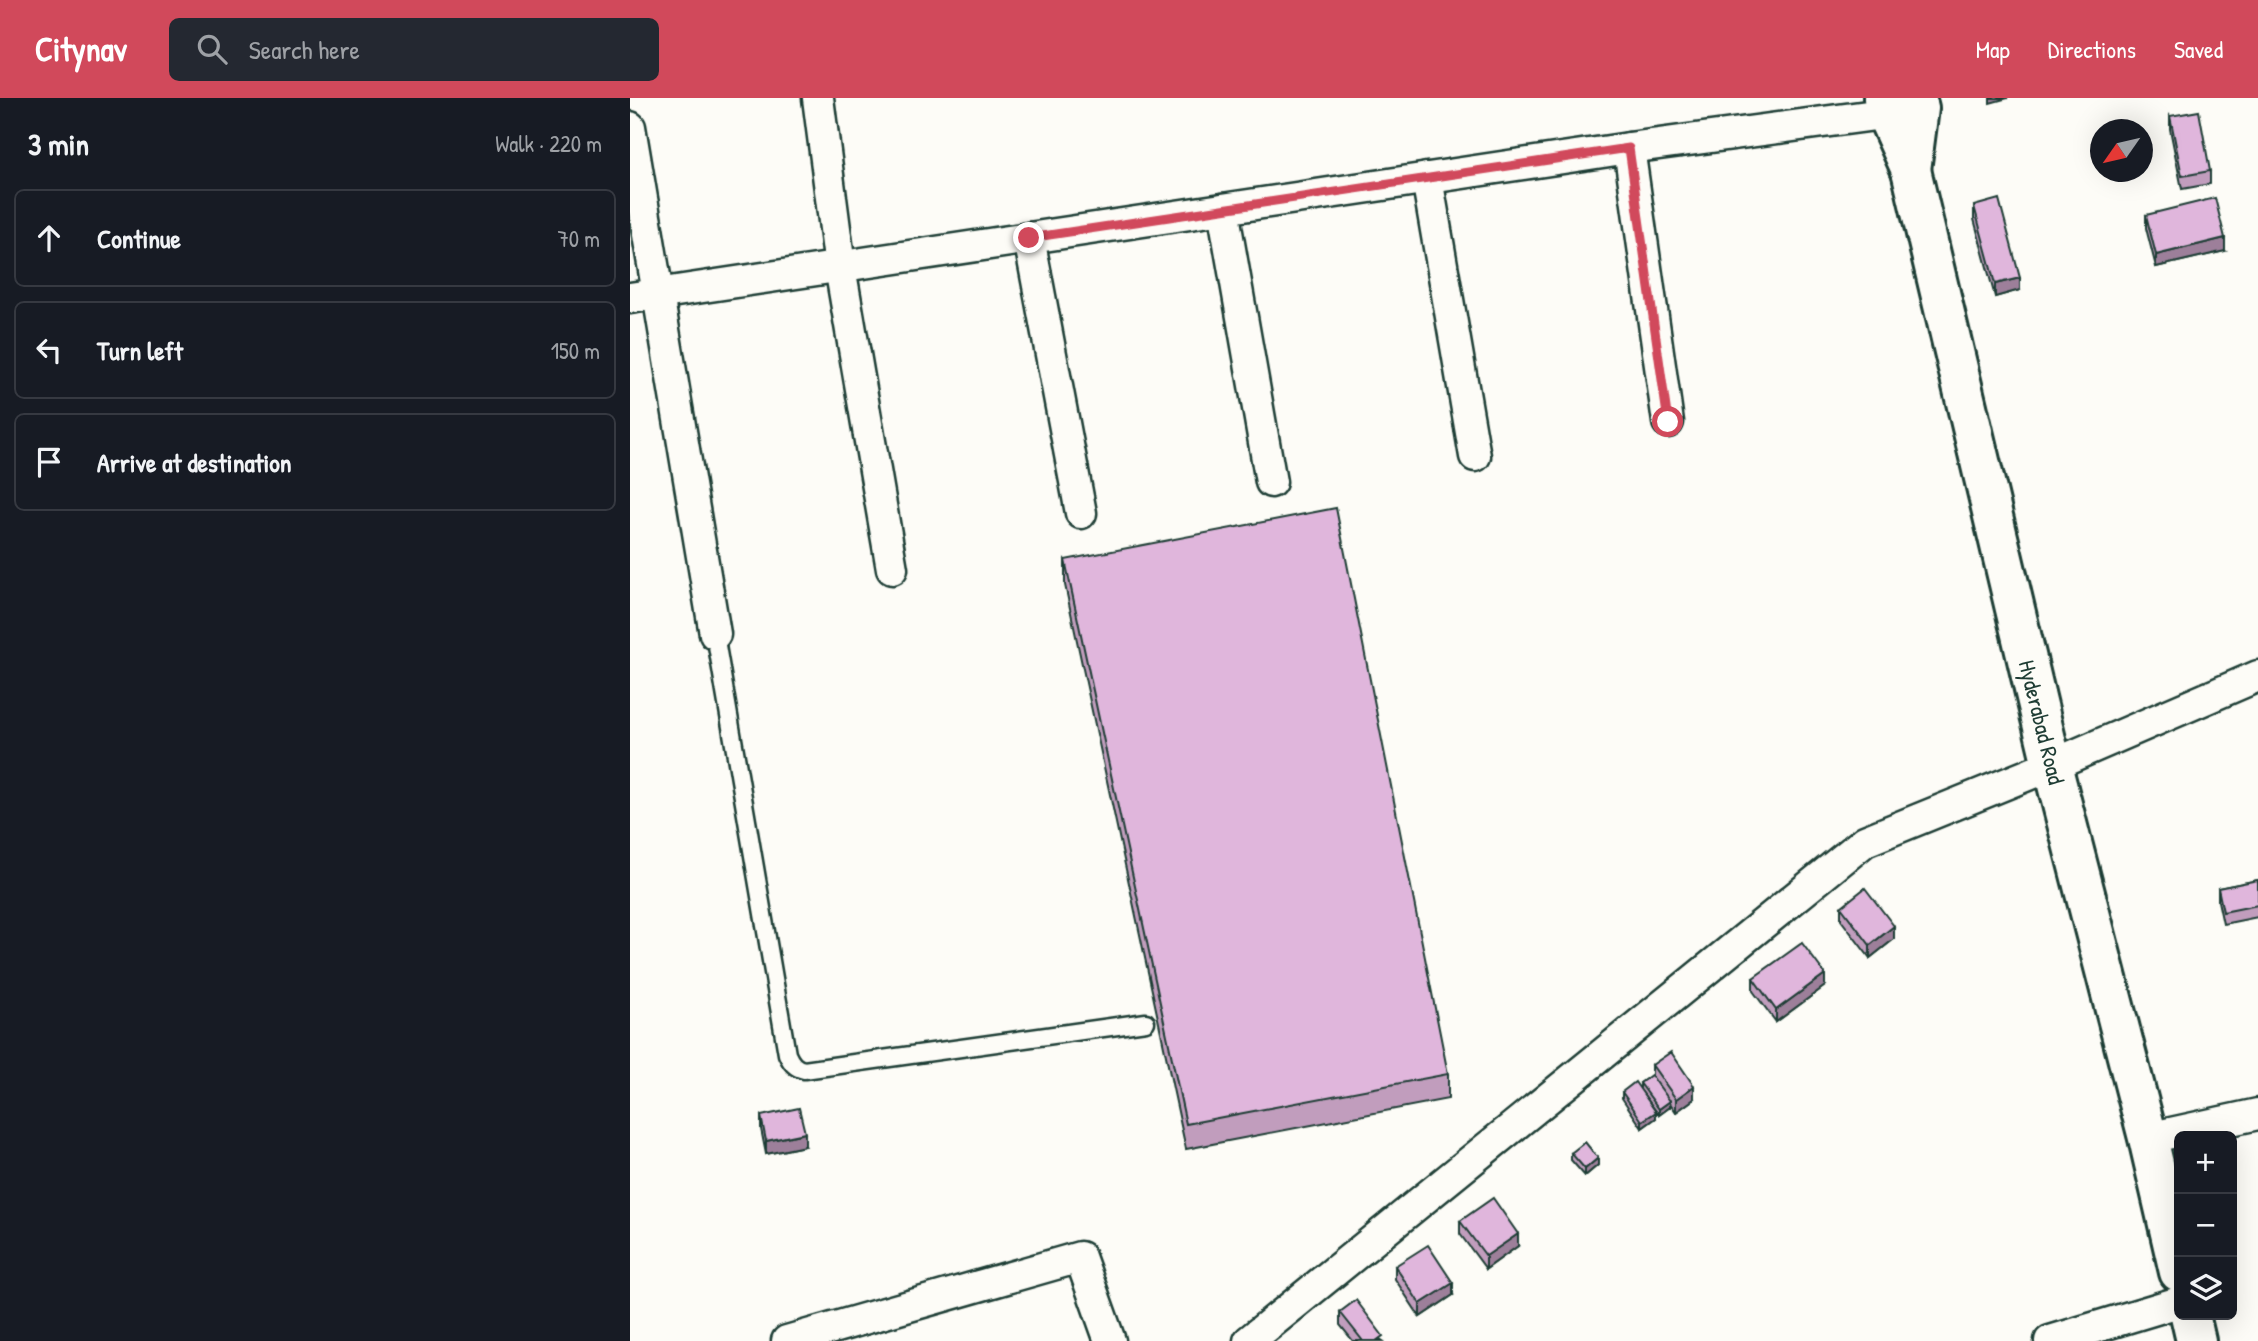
<!DOCTYPE html>
<meta charset="utf-8">
<style>
:root{--surface:#171b24;--page:#242831;--text:#f1f3f6;--muted:#9ea1a6;--line:#363941;--accent:#d1495b}
body{margin:0;font-family:"Patrick Hand",sans-serif;background:var(--page);color:var(--text)}
.controls{position:absolute;right:21px;bottom:21px;display:grid;overflow:hidden;border-radius:10px;box-shadow:0 7px 28px #0002}
.controls button{width:63px;height:63px;display:grid;place-items:center;padding:0;border:0;border-bottom:2px solid var(--line);background:var(--surface);color:var(--text);font:35px sans-serif}
.compass{position:absolute;left:1460px;top:21px;width:63px;height:63px;border-radius:50%;background:var(--surface);box-shadow:0 7px 28px #0002;rotate:236deg}
.stop{position:absolute;width:21px;height:21px;margin:-16px;border:5px solid #d1495b;border-radius:50%;background:#fff}
.stop.end{background:#d1495b;border-color:#fff;box-shadow:0 2px 7px #0008}
.list{margin:0;padding:0;list-style:none}
h2{display:flex;justify-content:space-between;align-items:center;height:91px;margin:0;padding:0 28px;font-size:30px}
h2 small{font-size:23px;font-weight:400;color:var(--muted)}
.list li{display:grid;grid-template-columns:46px 1fr auto;gap:21px;align-items:center;box-sizing:border-box;height:98px;margin:0 14px 14px;padding:0 14px;border:2px solid var(--line);border-radius:10px}
.list b{display:block;font-size:26px;white-space:nowrap}
.list em{font-size:23px;font-style:normal;color:var(--muted)}
.icon{flex:none;width:38px;height:38px;fill:none;stroke:currentColor;stroke-width:2;stroke-linecap:round;stroke-linejoin:round}
.map{position:relative;flex:none;width:1628px;height:1243px;overflow:hidden}
header{display:flex;align-items:center;gap:42px;box-sizing:border-box;height:98px;padding:0 35px;background:var(--accent);color:#fff}
header strong{font-size:33px}
nav{display:flex;gap:38px;margin-inline-start:auto;font-size:24px}
.search{width:490px;height:63px;background:var(--page);display:flex;align-items:center;gap:18px;box-sizing:border-box;padding:0 24px;border-radius:10px;color:var(--muted);font-size:26px}
main{display:flex}
aside{flex:1;background:var(--surface)}
.map>svg:first-child{display:block}
</style>
<header>
<strong>Citynav</strong>
<div class="search"><svg class="icon" aria-label="search" viewBox="0 0 24 24"><circle cx="10" cy="10" r="6"/><path d="M15 15l6 6"/></svg>Search here</div>
<nav><a>Map</a><a>Directions</a><a>Saved</a></nav>
</header>
<main>
<aside>
<h2>3 min<small>Walk · 220 m</small></h2>
<ul class="list">
<li><svg class="icon" aria-label="ahead" viewBox="0 0 24 24"><path d="M12 20V5M6 11l6-6 6 6"/></svg><div><b>Continue</b></div><em>70 m</em></li>
<li><svg class="icon" aria-label="left" viewBox="0 0 24 24"><path d="M17 20v-9H6M10 6l-5 5 5 5"/></svg><div><b>Turn left</b></div><em>150 m</em></li>
<li><svg class="icon" aria-label="arrive" viewBox="0 0 24 24"><path d="M6 21V4h12l-3 4 3 4H6"/></svg><div><b>Arrive at destination</b></div></li>
</ul>
</aside>
<div class="map">
<svg width="1628" height="1243" viewBox="0 0 1628 1243">
<rect width="100%" height="100%" fill="#fdfcf7"/>
<filter id="ink" filterUnits="userSpaceOnUse"><feTurbulence type="fractalNoise" baseFrequency=".0143" numOctaves="2"/><feDisplacementMap in="SourceGraphic" scale="14" xChannelSelector="R" yChannelSelector="G"/><feConvolveMatrix kernelMatrix="1 2 1 2 8 2 1 2 1" color-interpolation-filters="sRGB"/></filter>
<g filter="url(#ink)">
<g fill="none" stroke-linecap="round" stroke-linejoin="round">
<defs>
<path id="lane" d="M85 536 157 956C161 965 165 970 174 972L516 924"/>
<g id="street">
<polyline points="188,0 210,169 262,471"/>
<polyline points="0,29 85,536"/>
<polyline points="999,50 1038,324"/>
<polyline points="797,80 845,358"/>
<polyline points="593,111 641,384"/>
<polyline points="399,140 451,415"/>
<polyline points="0,200 999,50 1275,13"/>
<polyline points="1518,1040 1628,1016"/>
<polyline points="157,1243 450,1159 480,1243"/>
<polyline points="619,1243 1235,743 1422,667 1628,578"/>
<polyline points="1420,1243 1549,1204"/>
</g>
<g id="primary">
<polyline points="1253,0 1256,16 1281,72 1422,667 1518,1040 1549,1174"/>
<polyline points="1281,72 1289,10 1286,0"/>
<polyline points="1560,1217 1566,1243"/>
</g>
</defs>
<use href="#lane" stroke="#1f3d34" stroke-width="21"/>
<use href="#street" stroke="#1f3d34" stroke-width="35"/>
<use href="#primary" stroke="#1f3d34" stroke-width="44"/>
<use href="#lane" stroke="#fdfcf7" stroke-width="16"/>
<use href="#street" stroke="#fdfcf7" stroke-width="30"/>
<use href="#primary" stroke="#fdfcf7" stroke-width="38"/>
</g>
<g fill="#c19dbd" stroke="#1f3d34" stroke-width="2">
<polygon points="1540,18 1580,73 1580,86 1552,91 1540,31"/>
<polygon points="1344,108 1390,192 1365,199 1344,121"/>
<polygon points="1516,117 1595,153 1526,169 1516,130"/>
<polygon points="435,462 818,976 818,1001 556,1051 435,487"/>
<polygon points="1628,782 1628,819 1593,826 1588,803 1588,790"/>
<polygon points="1211,809 1264,841 1240,860 1211,822"/>
<polygon points="1123,880 1195,888 1146,924 1123,893"/>
<polygon points="1022,967 1064,1001 1046,1014 1040,1005 1040,1009 1029,1017 1011,993 1026,1020 1012,1030 992,1000 992,994 1010,991 1010,985 1022,978"/>
<polygon points="131,1018 175,1048 136,1056 131,1031"/>
<polygon points="941,1055 968,1067 955,1078 941,1062"/>
<polygon points="830,1123 888,1148 856,1171 830,1136"/>
<polygon points="765,1168 823,1197 790,1219 765,1181"/>
<polygon points="710,1214 753,1243 723,1243 710,1227"/>
</g>
<g fill="#9d7f9a" stroke="#1f3d34" stroke-width="2">
<polygon points="1360,0 1378,0 1360,5"/>
<polygon points="1595,140 1595,153 1526,169 1526,157"/>
<polygon points="1390,180 1390,192 1365,199 1365,186"/>
<polygon points="1264,828 1264,841 1240,860 1240,847"/>
<polygon points="1195,876 1195,888 1146,924 1146,912"/>
<polygon points="1064,988 1064,1001 1046,1014 1046,1001"/>
<polygon points="1040,1003 1040,1009 1029,1017 1029,1011"/>
<polygon points="1026,1014 1026,1020 1012,1030 1012,1023"/>
<polygon points="175,1035 175,1048 136,1056 136,1043"/>
<polygon points="968,1060 968,1067 955,1078 955,1071"/>
<polygon points="888,1136 888,1148 856,1171 856,1158"/>
<polygon points="823,1185 823,1197 790,1219 790,1206"/>
</g>
<g fill="#e0b6dc" stroke="#1f3d34" stroke-width="2">
<polygon points="1569,13 1580,73 1552,78 1540,18"/>
<polygon points="1585,100 1595,140 1526,157 1516,117"/>
<polygon points="1369,101 1390,180 1365,186 1344,108"/>
<polygon points="706,410 818,976 556,1026 435,462"/>
<polygon points="1628,782 1628,807 1593,814 1588,790"/>
<polygon points="1235,790 1264,828 1240,847 1211,809"/>
<polygon points="1172,845 1195,876 1146,912 1123,880"/>
<polygon points="1041,954 1064,988 1046,1001 1022,967"/>
<polygon points="1021,977 1040,1003 1029,1011 1010,985"/>
<polygon points="1005,984 1026,1014 1012,1023 992,994"/>
<polygon points="169,1010 175,1035 136,1043 131,1018"/>
<polygon points="955,1044 968,1060 955,1071 941,1055"/>
<polygon points="863,1100 888,1136 856,1158 830,1123"/>
<polygon points="798,1147 823,1185 790,1206 765,1168"/>
<polygon points="726,1202 753,1238 746,1243 733,1243 710,1214"/>
</g>
</g>
<g fill="none" stroke-linecap="round" stroke-linejoin="round" filter="url(#ink)">
<polyline stroke="#d1495b" stroke-width="9" points="399,140 999,50 1038,324"/>
</g>
<g text-anchor="middle" dominant-baseline="central" stroke-width="5" stroke-linejoin="round" paint-order="stroke">
<g font-size="23" fill="#1f3d34" stroke="#fdfcf7">
<text transform="translate(1412 624) rotate(76)">Hyderabad Road</text>
</g>
</g>
</svg>
<div class="controls">
<button>+</button>
<button>−</button>
<button><svg class="icon" aria-label="layers" viewBox="0 0 24 24"><path d="M12 4l9 5-9 5-9-5zM3 14l9 5 9-5"/></svg></button>
</div>
<svg class="compass" viewBox="-18 -18 36 36"><path d="M0-13l5 13h-10z" fill="#e53935"/><path d="M0 13l5-13h-10z" fill="#9ea1a6"/></svg>
<div class="stop" style="left:1038px;top:324px"></div>
<div class="stop end" style="left:399px;top:140px"></div>
</div>
</main>
